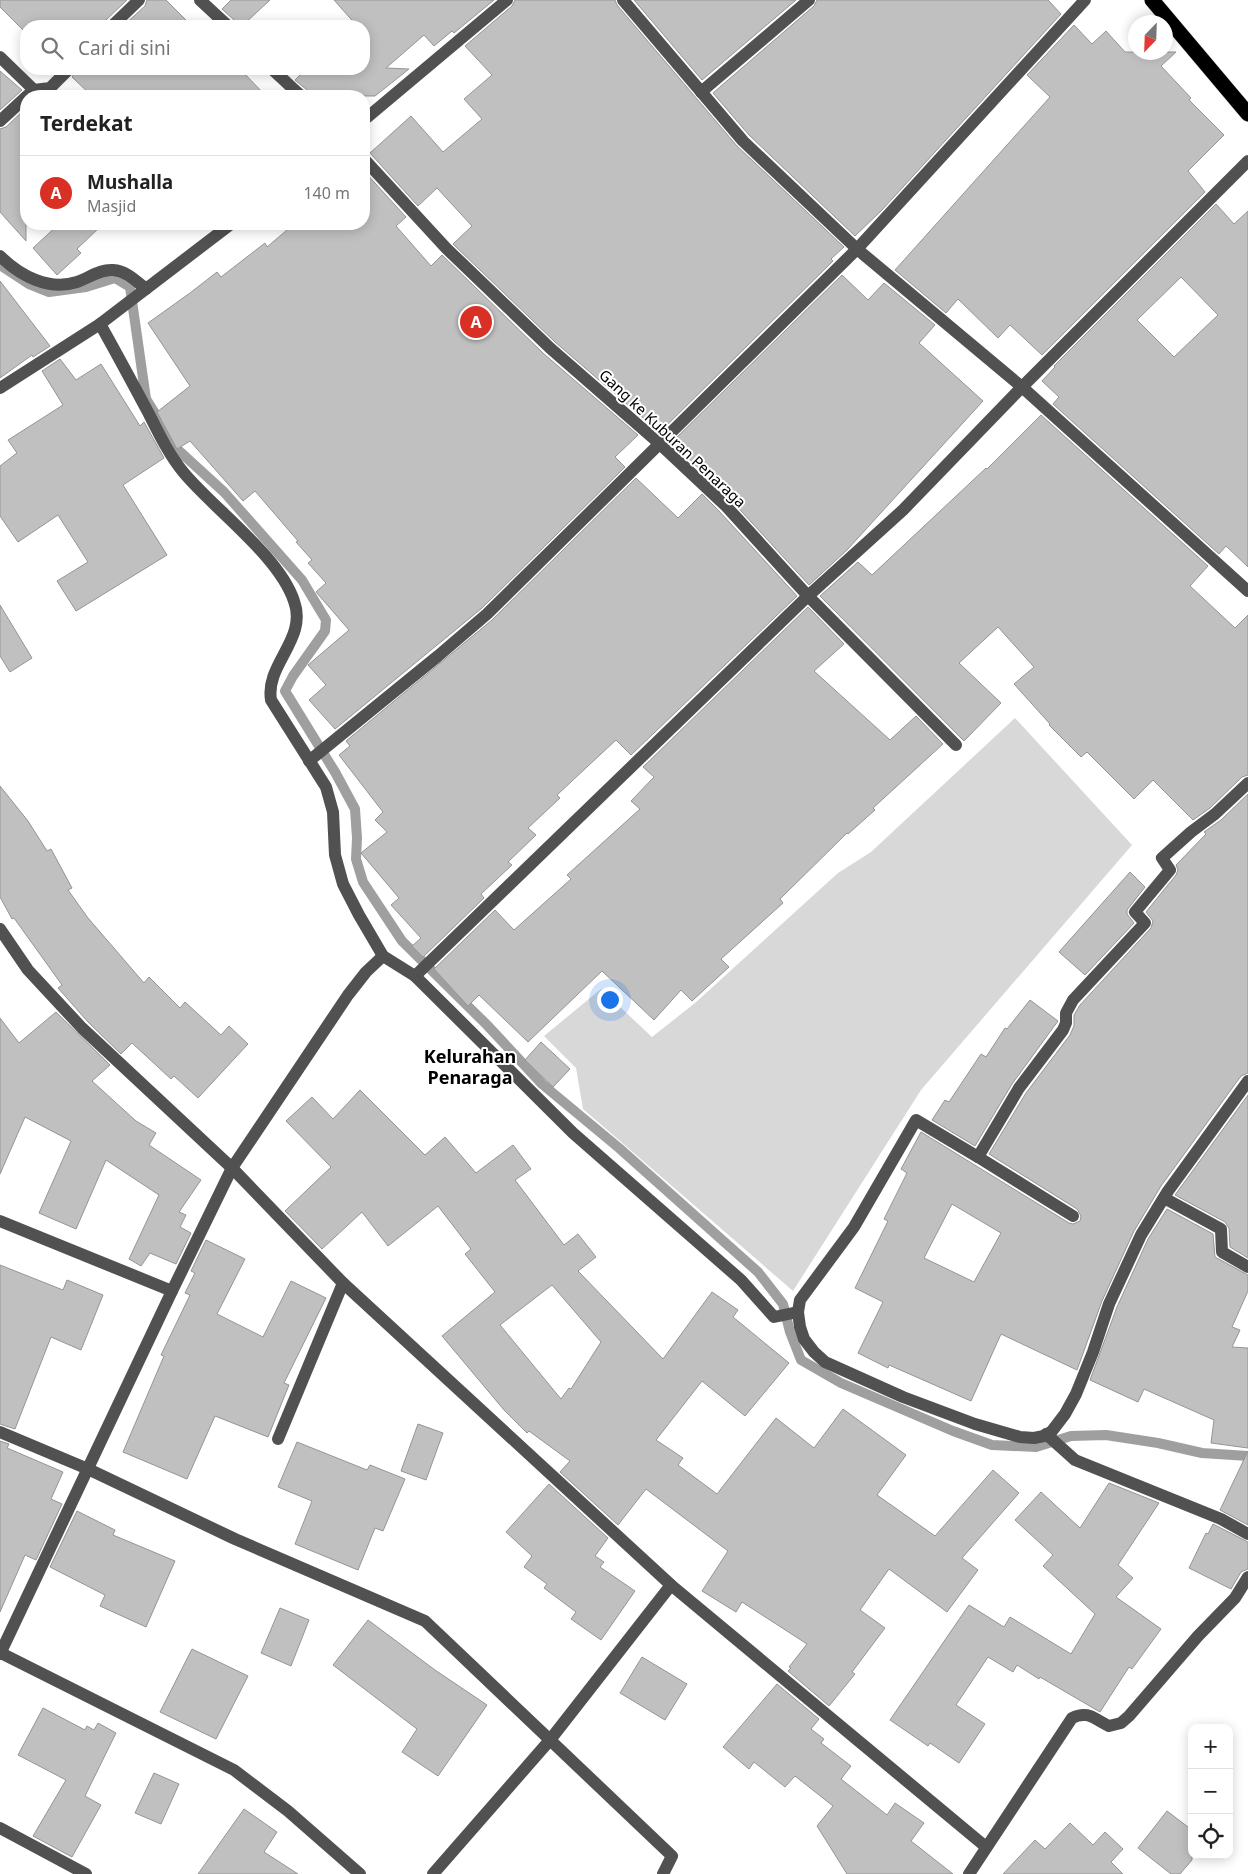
<!DOCTYPE html>
<html lang="id">
<meta charset="utf-8">
<style>
:root{--surface:#fff;--page:#f6f6f6;--text:#222;--muted:#767676;--line:#e0e0e0;--accent:#d93025}
body{margin:0;font-family:"Noto Sans",sans-serif;background:var(--page);color:var(--text)}
.controls{position:absolute;right:15px;bottom:15px;display:grid;overflow:hidden;border-radius:10px;box-shadow:0 2px 12px #0003}
.controls button{width:45px;height:45px;display:grid;place-items:center;padding:0;border:0;border-bottom:1px solid var(--line);background:var(--surface);color:var(--text);font:25px sans-serif}
.compass{position:absolute;left:1128px;top:15px;width:45px;height:45px;border-radius:50%;background:var(--surface);box-shadow:0 2px 12px #0003;rotate:203deg}
.you{position:absolute;left:609px;top:999px;width:18px;height:18px;margin:-12px;border:4px solid #fff;border-radius:50%;background:#1a73e8;box-shadow:0 0 0 8px #1a73e833}
.badge{display:grid;place-items:center;width:32px;height:32px;border-radius:50%;background:var(--accent);color:#fff;font-size:16px;font-weight:700}
.pin{position:absolute;translate:-50% -50%;border:2px solid #fff;box-shadow:0 1px 5px #0006}
.list{margin:0;padding:0;list-style:none}
h2{display:flex;justify-content:space-between;align-items:center;height:65px;margin:0;padding:0 20px;font-size:21px}
h2 small{font-size:16px;font-weight:400;color:var(--muted)}
.list li{display:grid;grid-template-columns:32px 1fr auto;gap:15px;align-items:center;box-sizing:border-box;height:75px;padding:0 20px;border-top:1px solid var(--line)}
.list b{display:block;font-size:19px;white-space:nowrap}
.list p{margin:0;font-size:16px;white-space:nowrap;color:var(--muted)}
.list em{font-size:16px;font-style:normal;color:var(--muted)}
.icon{flex:none;width:28px;height:28px;fill:none;stroke:currentColor;stroke-width:2;stroke-linecap:round;stroke-linejoin:round}
.map{position:relative;flex:none;width:1248px;height:1874px;overflow:hidden}
.search{position:absolute;background:var(--surface);box-shadow:0 2px 12px #0003;left:20px;top:20px;width:350px;height:55px;display:flex;align-items:center;gap:12px;box-sizing:border-box;padding:0 18px;border-radius:20px;color:var(--muted);font-size:19px}
.panel{position:absolute;background:var(--surface);box-shadow:0 2px 12px #0003;left:20px;top:90px;width:350px;height:140px;border-radius:20px}
.map>svg:first-child{display:block}
</style>
<div class="map">
<svg width="1248" height="1874" viewBox="0 0 1248 1874">
<rect width="100%" height="100%" fill="#fff"/>
<polygon fill="#d8d8d8" points="1015,718 1132,845 921,1090 793,1291 583,1109 576,1068 544,1036 601,989 652,1037 695,1003 838,873 871,852"/>
<g fill="none" stroke-linecap="round" stroke-linejoin="round">
<polyline stroke="#9f9f9f" stroke-width="10" points="0,265 29,284 49,292 86,287 115,278 130,287 146,399 177,449 224,492 302,580 326,620 325,631 293,676 285,691 335,772 355,809 357,838 356,859 363,882 402,941 487,1025 542,1084 619,1148 758,1272 783,1304 790,1332 801,1360 841,1383 953,1431 992,1445 1036,1447 1071,1436 1106,1435 1158,1443 1202,1453 1248,1456"/>
</g>
<g fill="#c0c0c0" stroke="#959595" fill-rule="evenodd">
<polygon points="0,0 127,0 106,20 104,26 26,26 26,33 0,7"/>
<polygon points="147,0 166,0 192,26 123,26 145,6"/>
<polygon points="231,0 270,0 242,26 236,26 234,20 222,9"/>
<polygon points="334,0 494,0 454,33 452,31 434,46 424,35 386,68 409,69 375,96 309,96 307,90 295,80 306,69 364,69 364,26 357,26"/>
<polygon points="515,0 615,0 617,5 737,146 844,247 831,259 833,261 661,431 652,422 650,424 555,342 453,244 472,226 437,188 418,206 370,153 411,116 443,152 482,119 464,99 492,75 465,46 512,6"/>
<polygon points="634,0 796,0 702,80"/>
<polygon points="817,0 1048,0 1061,14 882,210 855,236 749,135 713,93 814,6"/>
<polygon points="1074,25 1092,44 1106,31 1125,52 1176,52 1161,66 1191,98 1189,100 1224,135 1188,171 1205,192 1042,355 1010,325 998,338 958,299 946,313 895,270 1050,97 1027,75"/>
<polygon points="77,69 240,69 266,96 92,96 72,77"/>
<polygon points="0,71 22,90 0,110"/>
<polygon points="26,108 26,241 0,212 0,129 6,127"/>
<polygon points="364,171 406,217 396,226 431,266 442,255 544,354 638,435 615,457 625,467 482,608 335,729 309,700 326,685 308,665 349,630 316,592 326,583 308,563 312,560 296,542 298,541 255,491 243,501 190,441 177,449 157,412 190,386 148,323 190,293 217,272 221,277 265,243 267,247 294,224 364,224"/>
<path d="M1216 204 1234 224 1248 211V567L1226 546 1219 554 1053 404 1059 397 1042 381 1055 367 1054 366ZM1181 277 1218 315 1174 357 1137 320Z"/>
<polygon points="59,224 103,224 77,249 81,253 57,275 33,248"/>
<polygon points="842,275 868,300 884,283 935,325 919,343 983,401 847,550 809,585 731,500 672,442"/>
<polygon points="0,281 50,346 33,357 32,355 0,378"/>
<polygon points="60,359 76,380 101,364 140,426 144,422 164,458 123,485 167,555 76,611 57,581 88,562 58,515 18,542 0,516 0,466 17,453 8,440 63,405 42,371"/>
<polygon points="1041,415 1208,566 1190,586 1235,628 1248,615 1248,775 1242,777 1210,808 1193,820 1153,780 1134,799 1087,752 1081,757 1049,725 1050,724 1014,684 1034,667 998,627 959,663 1001,703 964,741 820,596 858,562 872,575 986,468 987,469"/>
<polygon points="636,478 678,518 702,494 719,511 797,596 631,755 616,740 557,795 560,798 528,828 536,835 508,862 512,865 481,894 484,898 423,957 412,946 421,938 391,905 399,898 361,853 387,832 375,820 383,812 339,755 350,746 346,741 492,620"/>
<polygon points="0,605 32,658 10,672 0,656"/>
<polygon points="808,607 844,644 814,671 890,740 916,716 943,744 873,808 875,810 848,834 847,833 780,899 783,903 721,959 729,967 692,1001 681,990 654,1020 602,971 528,1042 479,995 468,1006 434,969 495,910 514,930 571,879 567,875 640,809 631,801 654,777 643,767"/>
<polygon points="0,786 28,821 47,851 51,849 72,888 68,890 88,918 144,983 149,977 180,1008 185,1002 221,1035 229,1026 248,1044 198,1098 174,1076 171,1079 132,1043 121,1054 88,1022 58,988 62,985 14,918 12,919 0,897"/>
<path d="M1248 794V1073L1241 1076 1161 1186 1134 1231 1102 1301 1077 1370 1001 1334 971 1401 889 1365 888 1368 858 1353 883 1302 855 1288 888 1221 884 1219 907 1173 901 1169 921 1132 1069 1223 1073 1224 1080 1221 1081 1216 1077 1209 989 1154 1026 1093 1070 1035 1074 1026V1015L1080 1005 1151 928 1153 921 1146 912 1176 875 1178 870 1176 865 1206 834 1204 832 1221 820ZM952 1204 1001 1233 974 1282 924 1258Z"/>
<polygon points="1130,872 1145,887 1127,910 1127,914 1134,923 1085,975 1059,952"/>
<polygon points="1030,1000 1058,1021 1012,1084 975,1146 932,1120 945,1100 949,1102 981,1054 986,1057 1005,1028 1007,1029"/>
<polygon points="56,1012 110,1065 92,1081 136,1121 156,1133 149,1145 201,1180 179,1212 186,1215 180,1227 191,1233 176,1264 150,1253 141,1266 129,1259 159,1195 106,1160 76,1229 39,1213 71,1141 25,1117 0,1174 0,1018 19,1043"/>
<polygon points="541,1042 570,1069 553,1087 525,1060"/>
<path d="M360 1090 425 1155 445 1137 476 1173 513 1145 531 1169 515 1180 564 1245 578 1234 596 1257 578 1271 663 1359 712 1292 738 1310 733 1317 789 1363 745 1416 702 1381 656 1440 683 1458 678 1465 717 1494 776 1418 814 1448 843 1409 906 1455 877 1495 935 1536 993 1470 1019 1493 962 1558 978 1570 947 1612 889 1569 860 1610 885 1628 852 1672 855 1674 829 1706 788 1671 791 1668 789 1667 807 1644 742 1602 736 1612 702 1591 728 1551 646 1489 618 1525 560 1472 570 1461 529 1431 527 1433 504 1410 442 1336 495 1292 465 1254 471 1249 438 1206 388 1246 362 1212 322 1249 285 1211 331 1167 286 1121 312 1097 333 1119ZM552 1285 601 1342 571 1389 569 1388 561 1399 500 1325Z"/>
<polygon points="1248,1095 1248,1258 1230,1247 1229,1228 1225,1222 1175,1195"/>
<polygon points="1167,1209 1213,1234 1215,1257 1248,1275 1248,1291 1232,1327 1240,1330 1232,1347 1248,1348 1248,1448 1211,1443 1214,1420 1144,1389 1138,1402 1090,1380 1117,1307 1148,1239"/>
<polygon points="206,1240 245,1259 217,1314 263,1337 291,1281 326,1298 284,1383 289,1385 268,1437 215,1416 187,1479 123,1452 164,1356 161,1355 190,1295 185,1293 195,1273 191,1271"/>
<polygon points="0,1265 63,1290 67,1280 103,1295 81,1350 51,1337 15,1429 0,1424"/>
<polygon points="418,1424 443,1433 426,1480 401,1471"/>
<polygon points="0,1441 9,1444 7,1448 63,1472 51,1499 62,1504 36,1560 25,1555 0,1612"/>
<polygon points="297,1442 367,1470 370,1465 405,1479 383,1531 375,1528 358,1570 295,1544 312,1501 278,1487"/>
<polygon points="1248,1451 1248,1525 1220,1510"/>
<polygon points="1109,1483 1159,1503 1118,1565 1133,1578 1116,1597 1161,1629 1132,1669 1129,1667 1100,1712 1040,1677 1039,1679 1017,1665 1013,1672 988,1657 956,1705 985,1724 959,1763 930,1743 928,1746 890,1720 969,1605 1004,1627 1010,1617 1071,1654 1095,1614 1043,1566 1053,1555 1015,1520 1041,1492 1080,1528"/>
<polygon points="549,1484 608,1538 595,1556 604,1562 600,1567 635,1591 601,1640 571,1619 576,1612 544,1588 547,1584 524,1567 532,1556 506,1532"/>
<polygon points="77,1511 115,1530 113,1535 175,1561 146,1627 100,1606 105,1595 50,1567"/>
<polygon points="1213,1524 1248,1542 1248,1569 1241,1572 1231,1589 1189,1568 1206,1533 1208,1534"/>
<polygon points="280,1608 309,1620 291,1666 261,1653"/>
<polygon points="368,1620 435,1670 487,1705 438,1776 402,1752 417,1729 333,1665"/>
<polygon points="192,1649 248,1676 216,1739 160,1712"/>
<polygon points="642,1657 687,1684 665,1720 620,1693"/>
<polygon points="777,1684 819,1719 811,1729 824,1739 821,1743 851,1766 841,1779 887,1815 895,1803 924,1823 911,1841 953,1874 847,1874 817,1826 833,1806 795,1776 785,1787 754,1762 749,1769 723,1747"/>
<polygon points="43,1708 85,1730 87,1726 94,1730 98,1723 116,1733 85,1796 101,1805 72,1857 33,1836 66,1780 18,1755"/>
<polygon points="154,1773 179,1784 161,1824 135,1813"/>
<polygon points="244,1809 277,1832 264,1852 298,1874 198,1874"/>
<polygon points="1167,1811 1192,1830 1192,1860 1180,1874 1171,1874 1138,1848"/>
<polygon points="1070,1823 1093,1845 1105,1832 1123,1849 1111,1862 1123,1874 1003,1874 1035,1840 1045,1849"/>
</g>
<g fill="none" stroke-linecap="round" stroke-linejoin="round">
<defs>
<polyline id="highway" points="1152,0 1248,114"/>
</defs>
<use href="#highway" stroke="#dbdbdb" stroke-width="16"/>
<g stroke="#515151" stroke-width="12">
<polyline points="200,0 228,26"/>
<polyline points="623,0 743,141 857,249 1022,387 1248,591"/>
<polyline points="112,26 139,0"/>
<polyline points="0,57 34,90"/>
<polyline points="272,69 301,96"/>
<polyline points="701,92 809,0"/>
<polyline points="27,96 34,90 50,88 69,69"/>
<polyline points="364,120 507,0"/>
<polyline points="0,121 26,97"/>
<polyline points="364,159 446,248 550,348 660,444 725,505 808,596 956,745"/>
<path d="M0 256C20 276 49 291 77 282 89 278 100 269 113 270 127 271 136 281 146 289"/>
<path d="M100 324C117 354 133 384 149 414 159 434 169 455 184 473 215 510 279 556 294 601 308 639 265 664 271 700L326 787 333 812 335 855 343 884 359 915 383 956 415 976 573 1133 741 1280 774 1317 798 1312"/>
<polyline points="0,388 100,324 231,224"/>
<polyline points="309,761 438,656 487,614 857,249 1085,0"/>
<polyline points="1248,783 1215,814 1191,832 1162,858 1170,870 1135,912 1145,923 1073,1000 1066,1013 1066,1023 1063,1030 1019,1088 978,1157 916,1120 854,1227 800,1300 798,1312 800,1327 804,1339 814,1352 825,1362 903,1397 975,1424 1020,1437 1034,1438 1044,1436 1052,1431 1065,1414 1076,1394 1093,1352 1109,1304 1141,1235 1168,1191 1248,1081"/>
<polyline points="0,929 28,970 82,1028 232,1168 343,1283 671,1585 986,1847"/>
<polyline points="415,976 808,596 903,510 1022,387 1248,161"/>
<polyline points="978,1157 1073,1216"/>
<polyline points="1164,1198 1221,1229 1222,1252 1248,1267"/>
<polyline points="0,1221 172,1291"/>
<polyline points="0,1432 88,1469 235,1539 425,1621 672,1856 663,1874"/>
<polyline points="1046,1434 1075,1460 1221,1519 1248,1534"/>
<polyline points="278,1439 343,1283"/>
<polyline points="1,1653 234,1770 288,1811 360,1874"/>
<polyline points="0,1654 172,1291 232,1168 348,995 366,972 383,956"/>
<polyline points="0,1828 86,1874"/>
<polyline points="433,1874 550,1740 671,1585"/>
<path d="M969 1874 1072 1718C1088 1710 1094 1719 1109 1726L1121 1723 1129 1716 1198 1636 1235 1598 1248 1577"/>
</g>
<use href="#highway" stroke="#000" stroke-width="15"/>
</g>
<g text-anchor="middle" dominant-baseline="central" stroke-width="4" stroke-linejoin="round" paint-order="stroke">
<g font-size="15" fill="#000" stroke="#fff">
<text transform="translate(673 438) rotate(43)">Gang ke Kuburan Penaraga</text>
</g>
<g font-size="18" font-weight="bold" fill="#000" stroke="#fff">
<text x="470" y="1056">Kelurahan<tspan x="470" dy="21">Penaraga</tspan></text>
</g>
</g>
</svg>
<div class="controls">
<button>+</button>
<button>−</button>
<button><svg class="icon" aria-label="locate" viewBox="0 0 24 24"><circle cx="12" cy="12" r="6"/><path d="M12 2v4M12 18v4M2 12h4M18 12h4"/></svg></button>
</div>
<svg class="compass" viewBox="-18 -18 36 36"><path d="M0-13l5 13h-10z" fill="#e53935"/><path d="M0 13l5-13h-10z" fill="#767676"/></svg>
<div class="you"></div>
<div class="pin badge" style="left:476px;top:322px">A</div>
<div class="search"><svg class="icon" aria-label="search" viewBox="0 0 24 24"><circle cx="10" cy="10" r="6"/><path d="M15 15l6 6"/></svg>Cari di sini</div>
<section class="panel">
<h2>Terdekat<small></small></h2>
<ul class="list">
<li><span class="badge">A</span><div><b>Mushalla</b><p>Masjid</p></div><em>140 m</em></li>
</ul>
</section>
</div>
